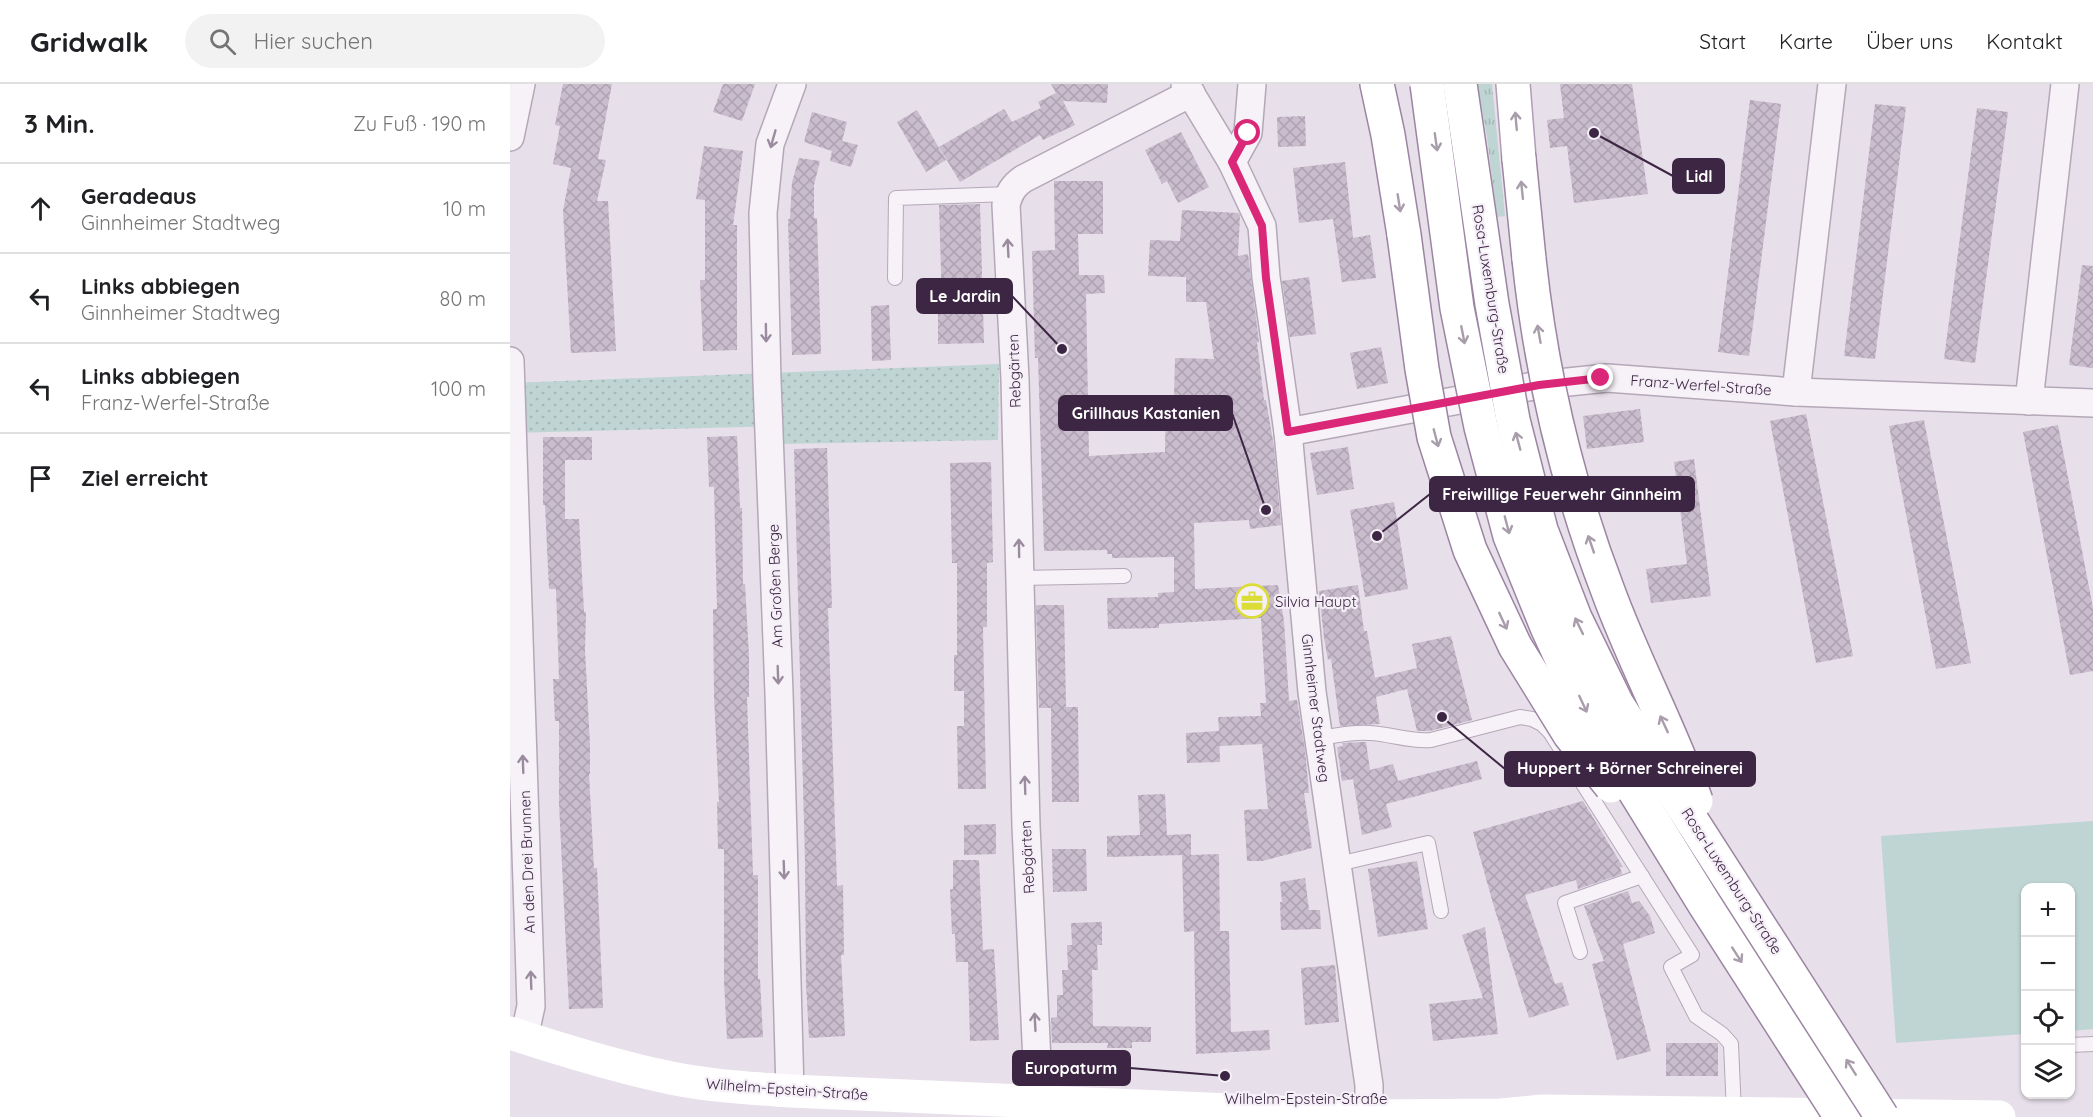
<!DOCTYPE html>
<html lang="de">
<meta charset="utf-8">
<style>
:root{--surface:#fff;--page:#f2f2f2;--text:#202124;--muted:#757577;--line:#e0e0e0}
body{margin:0;font-family:Quicksand,sans-serif;background:var(--page);color:var(--text)}
.controls{position:absolute;right:18px;bottom:18px;display:grid;overflow:hidden;border-radius:12px;box-shadow:0 2px 4px #0004}
.controls button{width:54px;height:54px;display:grid;place-items:center;padding:0;border:0;border-bottom:2px solid var(--line);background:var(--surface);color:var(--text);font:30px sans-serif}
.stop{position:absolute;width:18px;height:18px;margin:-14px;border:4px solid #db2777;border-radius:50%;background:#fff}
.stop.end{background:#db2777;border-color:#fff;box-shadow:0 2px 6px #0008}
.list{margin:0;padding:0;list-style:none}
h2{display:flex;justify-content:space-between;align-items:center;height:78px;margin:0;padding:0 24px;font-size:26px}
h2 small{font-size:20px;font-weight:400;color:var(--muted)}
.list li{display:grid;grid-template-columns:39px 1fr auto;gap:18px;align-items:center;box-sizing:border-box;height:90px;padding:0 24px;border-top:2px solid var(--line)}
.list b{display:block;font-size:22px;white-space:nowrap}
.list p{margin:0;font-size:20px;white-space:nowrap;color:var(--muted)}
.list em{font-size:20px;font-style:normal;color:var(--muted)}
.icon{flex:none;width:33px;height:33px;fill:none;stroke:currentColor;stroke-width:2;stroke-linecap:round;stroke-linejoin:round}
.map{position:relative;flex:none;width:1583px;height:1033px;overflow:hidden}
header{display:flex;align-items:center;gap:36px;box-sizing:border-box;height:84px;padding:0 30px;background:var(--surface);border-bottom:2px solid var(--line)}
header strong{font-size:28px}
nav{display:flex;gap:33px;margin-inline-start:auto;font-size:21px}
.search{width:420px;height:54px;background:var(--page);display:flex;align-items:center;gap:15px;box-sizing:border-box;padding:0 21px;border-radius:33px;color:var(--muted);font-size:22px}
main{display:flex}
aside{flex:1;background:var(--surface)}
.map>svg:first-child{display:block}
</style>
<header>
<strong>Gridwalk</strong>
<div class="search"><svg class="icon" aria-label="search" viewBox="0 0 24 24"><circle cx="10" cy="10" r="6"/><path d="M15 15l6 6"/></svg>Hier suchen</div>
<nav><a>Start</a><a>Karte</a><a>Über uns</a><a>Kontakt</a></nav>
</header>
<main>
<aside>
<h2>3 Min.<small>Zu Fuß · 190 m</small></h2>
<ul class="list">
<li><svg class="icon" aria-label="ahead" viewBox="0 0 24 24"><path d="M12 20V5M6 11l6-6 6 6"/></svg><div><b>Geradeaus</b><p>Ginnheimer Stadtweg</p></div><em>10 m</em></li>
<li><svg class="icon" aria-label="left" viewBox="0 0 24 24"><path d="M17 20v-9H6M10 6l-5 5 5 5"/></svg><div><b>Links abbiegen</b><p>Ginnheimer Stadtweg</p></div><em>80 m</em></li>
<li><svg class="icon" aria-label="left" viewBox="0 0 24 24"><path d="M17 20v-9H6M10 6l-5 5 5 5"/></svg><div><b>Links abbiegen</b><p>Franz-Werfel-Straße</p></div><em>100 m</em></li>
<li><svg class="icon" aria-label="arrive" viewBox="0 0 24 24"><path d="M6 21V4h12l-3 4 3 4H6"/></svg><div><b>Ziel erreicht</b></div></li>
</ul>
</aside>
<div class="map">
<svg width="1583" height="1033" viewBox="0 0 1583 1033">
<defs>
<pattern id="grass-tufts" width="24" height="20" patternUnits="userSpaceOnUse" patternTransform="scale(1.5)"><rect width="24" height="20" fill="#bfd5d3"/><path d="M3 7l-1-3M5 7V3M7 7l1-3M15 17l-1-3M17 17v-4M19 17l1-3" fill="none" stroke="#a5b7b6"/></pattern>
<pattern id="park-dots" width="8" height="8" patternUnits="userSpaceOnUse" patternTransform="scale(1.5)"><rect width="8" height="8" fill="#bfd5d3"/><path d="M2 2h.1M6 6h.1" fill="none" stroke="#a5b7b6" stroke-width="1.8" stroke-linecap="round"/></pattern>
<pattern id="building-cross-hatch" width="8" height="8" patternUnits="userSpaceOnUse" patternTransform="scale(1.5)"><rect width="8" height="8" fill="#c9bccd"/><path d="M0 0l8 8M0 8l8-8" fill="none" stroke="#aea1b1"/></pattern>
</defs>
<rect width="100%" height="100%" fill="#e7dfea"/>
<polygon fill="url(#grass-tufts)" points="967,0 982,0 995,132 987,133 977,53"/>
<polygon fill="url(#park-dots)" points="489,280 488,356 269,360 270,342 0,349 0,299"/>
<polygon fill="#bfd5d3" points="1583,737 1583,945 1561,947 1560,804 1516,804 1515,950 1386,959 1371,752"/>
<g fill="url(#building-cross-hatch)">
<polygon points="53,0 102,0 88,75 96,76 87,117 98,117 106,267 61,269 53,127 61,84 43,80 50,42 45,41"/>
<polygon points="213,0 245,0 232,37 203,28"/>
<polygon points="541,0 598,0 597,19 553,17 565,41 533,56 530,51 450,98 429,63 494,25 502,38 531,24 528,18 546,9"/>
<polygon points="1050,0 1122,0 1138,110 1064,119 1057,62 1040,64 1037,36 1054,34"/>
<polygon points="1240,16 1271,20 1239,272 1208,268"/>
<polygon points="1365,20 1396,23 1365,275 1334,272"/>
<polygon points="1467,24 1498,28 1465,279 1434,275"/>
<polygon points="407,26 436,76 416,88 387,38"/>
<polygon points="302,28 337,38 332,57 348,61 341,83 320,77 322,67 294,58"/>
<polygon points="795,32 796,62 768,63 767,33"/>
<polygon points="671,48 699,103 668,119 657,97 652,100 635,66"/>
<polygon points="194,62 233,67 223,141 227,141 227,266 193,267 190,196 195,196 195,116 186,115"/>
<polygon points="289,74 310,77 304,101 304,134 307,134 311,270 282,271 278,135 280,135 282,98"/>
<polygon points="835,78 843,154 860,151 866,194 832,198 823,135 789,139 783,84"/>
<polygon points="544,97 593,97 593,150 568,150 569,191 594,191 595,209 576,210 579,372 655,368 656,315 664,315 665,274 704,275 696,218 676,218 676,193 638,192 640,156 670,157 672,126 728,129 730,131 728,172 738,170 749,258 747,258 754,316 756,316 764,363 771,441 740,445 739,436 684,439 685,505 768,501 774,537 779,617 787,616 795,666 799,709 794,709 802,764 752,777 737,777 734,726 758,725 752,660 709,662 709,651 710,678 677,679 676,649 709,647 708,633 751,632 750,619 756,619 751,534 649,540 649,544 598,545 597,514 648,513 648,509 664,508 664,473 602,474 602,470 597,470 597,466 534,467 528,274 525,274 522,167 545,166"/>
<polygon points="470,120 474,259 428,260 428,219 432,219 429,121"/>
<polygon points="1572,181 1583,182 1583,284 1559,281"/>
<polygon points="799,193 806,250 780,253 772,197"/>
<polygon points="379,221 381,276 362,277 361,222"/>
<polygon points="871,263 878,299 847,305 840,269"/>
<polygon points="1130,325 1134,358 1077,365 1073,332"/>
<polygon points="1296,330 1343,572 1306,579 1260,337"/>
<polygon points="1414,336 1461,579 1426,585 1379,342"/>
<polygon points="1548,341 1583,524 1583,587 1560,591 1513,348"/>
<polygon points="227,352 230,424 232,424 233,500 235,500 239,572 239,613 237,613 243,791 248,791 248,895 250,895 253,953 217,955 214,897 214,765 208,765 207,718 209,718 204,612 203,525 207,525 204,403 199,403 197,353"/>
<polygon points="33,353 82,353 82,376 55,376 55,435 69,435 74,528 76,528 75,566 80,661 80,690 79,690 84,784 87,784 93,924 59,925 49,719 49,637 45,637 43,595 49,595 46,505 39,505 35,421 33,421"/>
<polygon points="838,363 844,405 807,411 800,369"/>
<polygon points="317,364 322,524 318,524 327,802 333,801 334,871 331,871 335,952 299,954 296,899 295,777 284,365"/>
<polygon points="1184,375 1201,512 1141,519 1136,485 1177,480 1164,378"/>
<polygon points="481,378 483,478 477,479 477,543 473,543 476,705 448,705 447,642 454,642 454,607 444,607 444,571 447,571 447,479 442,479 440,379"/>
<polygon points="884,418 898,505 855,513 840,426"/>
<polygon points="848,501 854,547 857,547 865,594 907,584 902,560 941,552 962,636 920,647 907,647 897,605 866,613 870,640 830,642 821,575 818,576 814,554 809,507"/>
<polygon points="526,521 554,521 556,623 568,623 569,718 542,718 541,624 544,624 529,624"/>
<polygon points="854,658 856,658 860,686 883,680 888,697 967,677 972,695 876,720 882,743 852,751 843,695 832,697 827,663 833,662 832,659"/>
<polygon points="655,710 657,751 681,750 681,771 709,770 710,847 719,847 721,948 759,946 760,966 686,970 684,847 674,848 672,771 597,773 597,752 630,751 628,711"/>
<polygon points="1073,717 1113,783 1110,783 1112,790 1068,805 1066,796 1015,811 1045,900 1052,898 1059,921 1019,934 984,823 963,748"/>
<polygon points="486,740 486,770 454,771 454,741"/>
<polygon points="542,765 576,765 577,807 543,808"/>
<polygon points="443,776 469,776 473,866 484,865 489,956 460,957 458,878 446,878 445,850 442,850 440,805 443,805"/>
<polygon points="907,777 918,845 868,853 858,785"/>
<polygon points="795,794 799,826 810,826 811,845 771,846 770,818 772,818 770,798"/>
<polygon points="1118,807 1122,819 1129,817 1140,832 1145,849 1113,860 1141,967 1107,976 1082,880 1094,877 1074,822"/>
<polygon points="592,838 592,861 587,861 588,886 582,886 583,942 641,943 641,958 622,958 622,964 597,964 598,959 542,959 541,934 547,933 547,911 553,911 552,886 558,886 557,861 562,861 561,839"/>
<polygon points="975,843 988,950 923,957 919,920 973,914 952,851"/>
<polygon points="825,881 829,938 795,941 791,884"/>
<rect x="1156" y="959" width="52" height="33"/>
</g>
<g fill="none" stroke-linecap="round" stroke-linejoin="round">
<defs>
<g id="service">
<polyline points="385,194 386,114 499,110"/>
<polyline points="509,494 614,492"/>
<path d="M809 654C825 652 844 647 860 649 881 650 900 658 921 656L1010 633 1022 635 1032 640 1040 648 1182 871 1161 883 1186 932 1212 950 1221 960 1224 1029"/>
<polyline points="828,780 918,759 931,827"/>
<polyline points="1070,868 1055,819 1132,792"/>
<polyline points="1560,961 1583,960"/>
</g>
<g id="minor">
<polyline points="675,0 722,78 752,142 756,193 778,348 802,608 859,1001 859,1032"/>
<polyline points="0,53 11,0"/>
<polyline points="722,78 738,49 742,0"/>
<polyline points="0,277 21,922 14,954"/>
<polyline points="1286,308 1322,0"/>
<polyline points="1519,317 1555,0"/>
<polyline points="778,348 1029,301 1097,294 1286,308 1583,319"/>
<polyline points="280,1007 269,609 257,297 253,129 260,60 282,0"/>
<path d="M527 1017V978L516 742 505 295 496 121C499 109 503 102 513 95L681 9"/>
</g>
<polyline id="primary" points="1003,0 1009,75"/>
<g id="trunk">
<polyline points="867,0 878,51 894,151"/>
<polyline points="1009,75 1019,175"/>
</g>
</defs>
<use href="#service" stroke="#b4a8b8" stroke-width="16"/>
<use href="#minor" stroke="#b4a8b8" stroke-width="30"/>
<use href="#primary" stroke="#b19db7" stroke-width="36"/>
<use href="#trunk" stroke="#9b85a2" stroke-width="36"/>
<use href="#service" stroke="#f7f2f8" stroke-width="14"/>
<use href="#minor" stroke="#f7f2f8" stroke-width="27"/>
<path stroke="#fff" stroke-width="33" d="M0 949C52 966 106 983 161 994 200 1002 240 1004 280 1007L859 1032 991 1031 1032 1027 1489 1033"/>
<use href="#primary" stroke="#fff" stroke-width="33"/>
<use href="#trunk" stroke="#fff" stroke-width="33"/>
<defs>
<g id="trunk-bridge">
<polyline points="917,0 947,224 971,343 1000,452 1037,543 1077,630 1195,821 1331,1033"/>
<polyline points="950,0 982,220 1003,336 1031,446 1065,534 1107,620 1372,1033"/>
<polyline points="894,151 912,285 924,353 960,466 1005,562 1060,651 1101,702"/>
<path d="M1019 175C1031 289 1057 400 1098 507 1124 578 1161 646 1186 717"/>
</g>
</defs>
<use href="#trunk-bridge" stroke="#9b85a2" stroke-width="36" stroke-linecap="butt"/>
<use href="#trunk-bridge" stroke="#fff" stroke-width="33"/>
</g>
<defs><path id="oneway-shaft" d="M-6 0H5M1.5-3L5.5 0L1.5 3" fill="none" stroke-width="1.6" stroke-linecap="round" stroke-linejoin="round" transform="scale(1.5)"/></defs>
<g stroke="#a89daa">
<use href="#oneway-shaft" transform="translate(1006 37) rotate(-95)"/>
<use href="#oneway-shaft" transform="translate(926 58) rotate(82)"/>
<use href="#oneway-shaft" transform="translate(1012 106) rotate(-96)"/>
<use href="#oneway-shaft" transform="translate(889 119) rotate(81)"/>
<use href="#oneway-shaft" transform="translate(1029 250) rotate(-100)"/>
<use href="#oneway-shaft" transform="translate(953 251) rotate(79)"/>
<use href="#oneway-shaft" transform="translate(926 354) rotate(75)"/>
<use href="#oneway-shaft" transform="translate(1008 357) rotate(-105)"/>
<use href="#oneway-shaft" transform="translate(997 441) rotate(75)"/>
<use href="#oneway-shaft" transform="translate(1081 460) rotate(-109)"/>
<use href="#oneway-shaft" transform="translate(993 537) rotate(65)"/>
<use href="#oneway-shaft" transform="translate(1069 542) rotate(-116)"/>
<use href="#oneway-shaft" transform="translate(1073 620) rotate(65)"/>
<use href="#oneway-shaft" transform="translate(1154 640) rotate(-115)"/>
<use href="#oneway-shaft" transform="translate(1227 871) rotate(57)"/>
<use href="#oneway-shaft" transform="translate(1341 983) rotate(-122)"/>
</g>
<g stroke="#9a8c9e">
<use href="#oneway-shaft" transform="translate(263 55) rotate(106)"/>
<use href="#oneway-shaft" transform="translate(498 164) rotate(-93)"/>
<use href="#oneway-shaft" transform="translate(256 249) rotate(89)"/>
<use href="#oneway-shaft" transform="translate(509 464) rotate(-91)"/>
<use href="#oneway-shaft" transform="translate(268 591) rotate(88)"/>
<use href="#oneway-shaft" transform="translate(13 680) rotate(-92)"/>
<use href="#oneway-shaft" transform="translate(515 701) rotate(-92)"/>
<use href="#oneway-shaft" transform="translate(274 786) rotate(88)"/>
<use href="#oneway-shaft" transform="translate(21 896) rotate(-92)"/>
<use href="#oneway-shaft" transform="translate(525 938) rotate(-93)"/>
</g>
<g fill="none" stroke-linecap="round" stroke-linejoin="round">
<polyline stroke="#db2777" stroke-width="8" points="738,49 722,78 752,142 756,194 778,348 1029,301 1091,294"/>
</g>
<defs>
<symbol id="office-ring" viewBox="-11 -11 22 22"><circle r="9.5" fill="#f5eff7" stroke="#dcdc37" stroke-width="1.5"/><path d="M-6-3h4V-5.5h4V-3h4V5H-6ZM-1-4.5V-3h2v-1.5ZM-6 0V1H6V0Z" fill="#dcdc37"/></symbol>
</defs>
<g fill-rule="evenodd">
<use href="#office-ring" x="723" y="498" width="38" height="38"/>
</g>
<g text-anchor="middle" dominant-baseline="central" stroke-width="4.5" stroke-linejoin="round" paint-order="stroke">
<g font-size="15" fill="#3d2643" stroke="#f5eff7">
<text transform="translate(981 205) rotate(81)">Rosa-Luxemburg-Straße</text>
<text transform="translate(504 287) rotate(-92)">Rebgärten</text>
<text transform="translate(1191 301) rotate(4)">Franz-Werfel-Straße</text>
<text transform="translate(265 502) rotate(-92)">Am Großen Berge</text>
<text transform="translate(806 624) rotate(83)">Ginnheimer Stadtweg</text>
<text transform="translate(517 773) rotate(-93)">Rebgärten</text>
<text transform="translate(17 778) rotate(-92)">An den Drei Brunnen</text>
<text transform="translate(1222 797) rotate(57)">Rosa-Luxemburg-Straße</text>
<text transform="translate(277 1005) rotate(4)">Wilhelm-Epstein-Straße</text>
<text x="796" y="1014">Wilhelm-Epstein-Straße</text>
</g>
<g font-size="15" fill="#3d2643" stroke="#f5eff7" text-anchor="start">
<text x="765" y="517">Silvia Haupt</text>
</g>
</g>
<path fill="none" stroke="#3d2643" stroke-width="2" d="M1084 49L1163 92M552 265L502 212M756 426L722 329M867 452L920 410M932 633L995 685M715 992L620 984"/>
<g fill="#3d2643" stroke="#f5eff7" stroke-width="2">
<circle cx="1084" cy="49" r="6"/>
<circle cx="552" cy="265" r="6"/>
<circle cx="756" cy="426" r="6"/>
<circle cx="867" cy="452" r="6"/>
<circle cx="932" cy="633" r="6"/>
<circle cx="715" cy="992" r="6"/>
</g>
<g fill="#3d2643" stroke="#3d2643" stroke-width="2">
<rect x="1163" y="75" width="51" height="34" rx="6"/>
<rect x="407" y="195" width="95" height="34" rx="6"/>
<rect x="549" y="312" width="173" height="34" rx="6"/>
<rect x="920" y="393" width="264" height="34" rx="6"/>
<rect x="995" y="668" width="250" height="34" rx="6"/>
<rect x="503" y="967" width="117" height="34" rx="6"/>
</g>
<g font-size="16" text-anchor="middle" font-weight="bold" fill="#fff">
<text x="1189" y="98">Lidl</text>
<text x="455" y="218">Le Jardin</text>
<text x="636" y="335">Grillhaus Kastanien</text>
<text x="1052" y="416">Freiwillige Feuerwehr Ginnheim</text>
<text x="1120" y="690">Huppert + Börner Schreinerei</text>
<text x="561" y="990">Europaturm</text>
</g>
</svg>
<div class="controls">
<button>+</button>
<button>−</button>
<button><svg class="icon" aria-label="locate" viewBox="0 0 24 24"><circle cx="12" cy="12" r="6"/><path d="M12 2v4M12 18v4M2 12h4M18 12h4"/></svg></button>
<button><svg class="icon" aria-label="layers" viewBox="0 0 24 24"><path d="M12 4l9 5-9 5-9-5zM3 14l9 5 9-5"/></svg></button>
</div>
<div class="stop" style="left:738px;top:49px"></div>
<div class="stop end" style="left:1091px;top:294px"></div>
</div>
</main>
